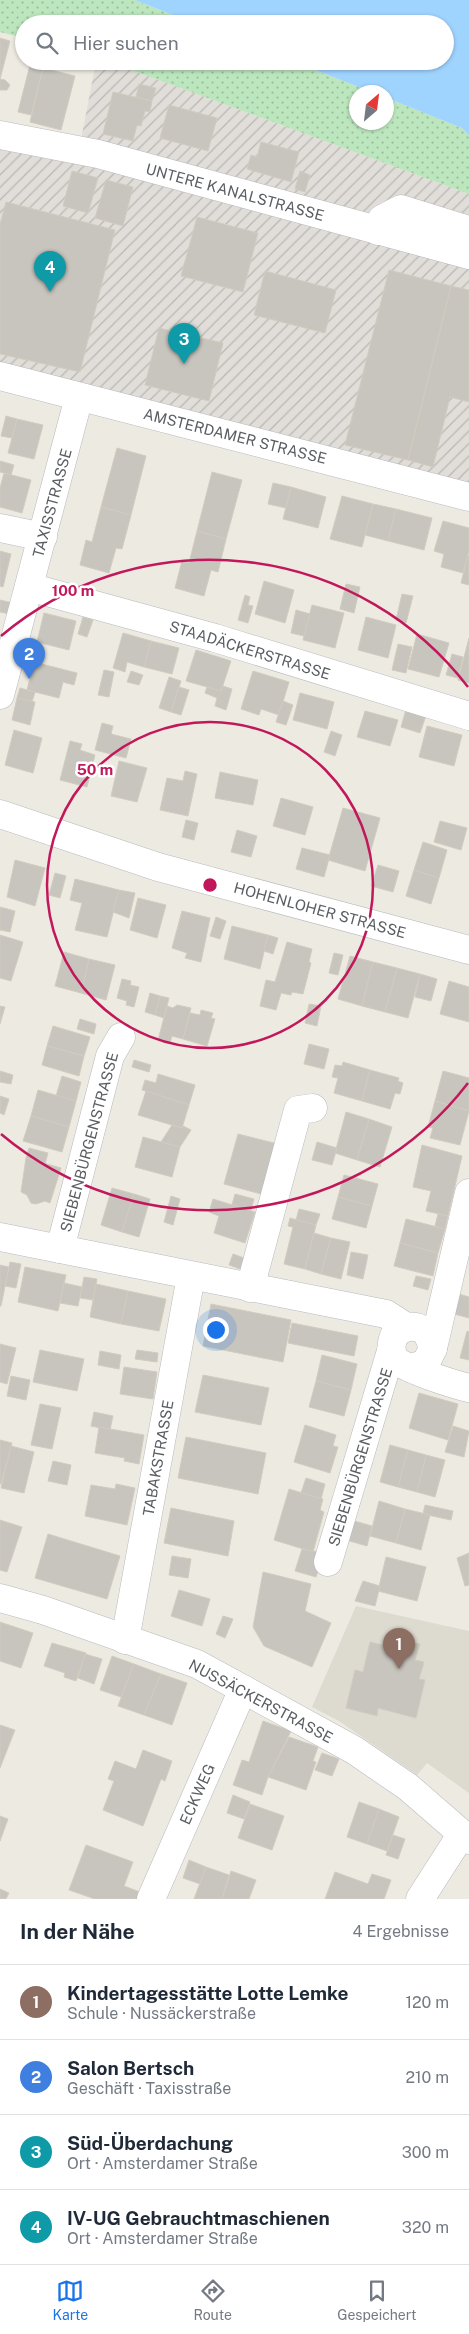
<!DOCTYPE html>
<html lang="de">
<meta charset="utf-8">
<style>
:root{--surface:#fff;--page:#f6f6f7;--text:#1f2937;--muted:#747a83;--line:#e0e1e3;--accent:#1a73e8}
body{margin:0;font-family:"Public Sans",sans-serif;background:var(--page);color:var(--text)}
.compass{position:absolute;left:349px;top:85px;width:45px;height:45px;border-radius:50%;background:var(--surface);box-shadow:0 1px 4px #0004;rotate:28deg}
.you{position:absolute;left:215px;top:1329px;width:18px;height:18px;margin:-12px;border:4px solid #fff;border-radius:50%;background:#1a73e8;box-shadow:0 0 0 8px #1a73e833}
.badge{display:grid;place-items:center;width:32px;height:32px;border-radius:50%;background:var(--accent);color:#fff;font-size:16px;font-weight:700}
.pin{position:absolute;translate:-50% -41px;filter:drop-shadow(0 1px 2px #0008)}
.pin::after{content:'';position:absolute;top:26px;width:18px;height:15px;background:inherit;clip-path:polygon(0 0,100% 0,50% 100%)}
.list{margin:0;padding:0;list-style:none}
h2{display:flex;justify-content:space-between;align-items:center;height:65px;margin:0;padding:0 20px;font-size:21px}
h2 small{font-size:16px;font-weight:400;color:var(--muted)}
.list li{display:grid;grid-template-columns:32px 1fr auto;gap:15px;align-items:center;box-sizing:border-box;height:75px;padding:0 20px;border-top:1px solid var(--line)}
.list b{display:block;font-size:19px;white-space:nowrap}
.list p{margin:0;font-size:16px;white-space:nowrap;color:var(--muted)}
.list em{font-size:16px;font-style:normal;color:var(--muted)}
.icon{flex:none;width:28px;height:28px;fill:none;stroke:currentColor;stroke-width:2;stroke-linecap:round;stroke-linejoin:round}
.map{position:relative;flex:none;width:469px;height:1899px;overflow:hidden}
.search{position:absolute;background:var(--surface);box-shadow:0 1px 4px #0004;left:15px;right:15px;top:15px;height:55px;display:flex;align-items:center;gap:12px;box-sizing:border-box;padding:0 18px;border-radius:28px;color:var(--muted);font-size:19px}
.sheet{height:365px;background:var(--surface)}
nav{display:flex;justify-content:space-around;align-items:center;box-sizing:border-box;height:70px;border-top:1px solid var(--line);background:var(--surface);font-size:14px;color:var(--muted)}
nav a{display:grid;justify-items:center;gap:2px}
nav .on{color:var(--accent)}
.map>svg:first-child{display:block}
</style>
<div class="map">
<svg width="469" height="1899" viewBox="0 0 469 1899">
<defs>
<pattern id="industrial-furrows" width="10" height="10" patternUnits="userSpaceOnUse" patternTransform="scale(1.25)"><rect width="10" height="10" fill="#e1ded9"/><path d="M-1 1l2-2M0 10L10 0M9 11l2-2" fill="none" stroke="#b9b7b4"/></pattern>
<pattern id="grass-dots" width="8" height="8" patternUnits="userSpaceOnUse" patternTransform="scale(1.25)"><rect width="8" height="8" fill="#bce6bd"/><path d="M2 2h.1M6 6h.1" fill="none" stroke="#9cbe9d" stroke-width="1.8" stroke-linecap="round"/></pattern>
</defs>
<rect width="100%" height="100%" fill="#edebe1"/>
<polygon fill="url(#industrial-furrows)" points="96,61 107,61 469,194 469,490 0,369 0,123 81,140"/>
<polygon fill="#dddad0" points="356,1606 469,1631 469,1793 427,1763 417,1775 339,1721 312,1707"/>
<g fill="url(#grass-dots)">
<polygon points="0,0 135,0 196,24 24,24 24,38 0,32"/>
<polygon points="107,61 292,61 372,92 356,92 356,122 386,122 387,98 462,128 469,135 469,194"/>
</g>
<polygon fill="#9fd4ff" points="135,0 469,0 469,135 462,128 387,98 386,92 372,92 292,61 445,61 445,24 196,24"/>
<g fill="#c8c5be" stroke="#d2ccbf">
<polygon points="0,38 10,41 0,79"/>
<polygon points="30,65 43,68 31,115 18,112"/>
<polygon points="43,68 75,76 61,130 30,122"/>
<polygon points="0,79 5,80 10,85 7,90 0,90"/>
<polygon points="139,84 156,88 152,101 136,97"/>
<polygon points="113,92 152,101 150,112 145,111 141,126 137,125 133,141 103,134"/>
<polygon points="169,105 217,118 208,151 160,138"/>
<polygon points="261,142 299,152 291,182 247,169 251,155 257,157"/>
<polygon points="72,171 98,178 88,213 63,206"/>
<polygon points="300,171 310,175 305,192 295,189"/>
<polygon points="106,180 133,187 123,226 95,218"/>
<polygon points="6,202 115,230 80,372 0,354 0,224"/>
<polygon points="197,217 258,233 243,292 181,276"/>
<polygon points="389,270 451,286 408,460 345,445"/>
<polygon points="265,271 336,290 325,333 254,315"/>
<polygon points="451,286 469,290 469,402 450,397 433,467 408,460"/>
<polygon points="159,328 223,343 209,401 145,385"/>
<polygon points="6,416 17,419 12,438 1,436"/>
<polygon points="17,419 43,425 34,459 8,453"/>
<polygon points="117,448 146,456 131,515 101,507"/>
<polygon points="0,461 14,465 11,475 0,472"/>
<polygon points="212,472 242,480 226,539 197,531"/>
<polygon points="4,473 31,480 22,513 0,507 0,488"/>
<polygon points="273,483 291,487 286,508 268,504"/>
<polygon points="291,487 326,497 318,528 283,519"/>
<polygon points="342,496 373,504 362,547 330,539"/>
<polygon points="373,504 396,509 388,541 365,535"/>
<polygon points="101,507 131,515 122,549 116,548 109,573 80,565 86,540 92,542"/>
<polygon points="396,509 432,518 424,550 388,541"/>
<polygon points="443,521 469,528 469,551 463,573 441,567 444,554 434,551"/>
<polygon points="197,531 226,539 218,572 211,570 204,596 175,588 182,561 189,563"/>
<polygon points="0,551 11,554 3,587 0,586"/>
<polygon points="468,555 469,556 469,585 461,583"/>
<polygon points="264,581 294,590 285,623 255,614"/>
<polygon points="346,584 360,587 354,613 340,609"/>
<polygon points="402,594 413,596 406,623 396,620"/>
<polygon points="245,595 250,597 248,605 253,606 248,623 238,620"/>
<polygon points="0,600 13,603 10,614 0,612"/>
<polygon points="312,605 344,613 335,648 303,640"/>
<polygon points="296,610 310,614 304,636 291,633"/>
<polygon points="44,613 76,621 69,650 37,642"/>
<polygon points="83,617 93,620 87,637 78,634"/>
<polygon points="366,617 396,625 388,658 358,650"/>
<polygon points="123,633 151,641 144,667 127,662 125,672 113,668"/>
<polygon points="417,634 449,643 439,677 408,669"/>
<polygon points="469,638 469,683 458,680"/>
<polygon points="151,641 179,648 172,674 144,667"/>
<polygon points="398,644 412,647 406,673 392,670"/>
<polygon points="196,650 231,661 221,691 186,681"/>
<polygon points="452,654 463,657 458,678 446,675"/>
<polygon points="34,662 77,673 74,685 63,682 59,698 27,690"/>
<polygon points="104,670 114,672 109,697 98,695"/>
<polygon points="131,671 143,675 139,685 127,682"/>
<polygon points="253,671 289,682 279,715 261,709 259,715 241,709"/>
<polygon points="169,677 181,681 171,712 159,708"/>
<polygon points="223,686 232,689 226,710 215,706 217,698 205,693 207,687 221,691"/>
<polygon points="179,687 189,690 181,715 171,712"/>
<polygon points="20,688 35,692 32,702 17,698"/>
<polygon points="300,693 334,702 327,729 293,720"/>
<polygon points="17,698 35,702 30,725 12,720"/>
<polygon points="283,701 293,705 286,725 276,722"/>
<polygon points="407,706 427,713 420,733 401,727"/>
<polygon points="365,711 398,720 390,746 357,737"/>
<polygon points="102,723 113,726 111,734 131,739 126,758 95,750"/>
<polygon points="427,726 462,735 454,766 419,757"/>
<polygon points="14,730 42,738 33,773 5,765"/>
<polygon points="331,731 342,735 335,756 324,752"/>
<polygon points="70,741 82,744 80,750 95,755 87,787 60,780"/>
<polygon points="119,761 147,768 137,802 111,796"/>
<polygon points="185,771 197,774 188,816 160,810 167,778 183,781"/>
<polygon points="220,772 258,780 253,805 215,798"/>
<polygon points="281,798 313,807 305,835 273,826"/>
<polygon points="343,808 380,818 365,871 328,860"/>
<polygon points="186,820 198,823 194,840 182,837"/>
<polygon points="440,821 467,828 461,850 434,842"/>
<polygon points="237,830 257,836 251,857 231,852"/>
<polygon points="423,842 447,850 439,878 414,870"/>
<polygon points="302,848 330,855 324,877 296,869"/>
<polygon points="15,860 45,868 35,906 7,897"/>
<polygon points="378,865 399,871 393,892 371,886"/>
<polygon points="414,870 439,878 431,904 406,896"/>
<polygon points="55,873 66,876 60,898 49,895"/>
<polygon points="75,879 119,890 107,937 75,930 82,903 70,900"/>
<polygon points="119,890 135,893 129,918 113,912"/>
<polygon points="138,898 166,905 157,938 130,930"/>
<polygon points="0,907 15,911 10,932 0,930"/>
<polygon points="182,911 210,918 201,962 185,958 187,953 172,948"/>
<polygon points="216,917 226,921 220,939 210,936"/>
<polygon points="232,926 268,935 260,969 224,959"/>
<polygon points="0,935 23,942 11,981 0,978"/>
<polygon points="268,935 278,938 273,954 264,951"/>
<polygon points="287,942 312,949 309,962 311,963 303,994 292,992 291,995 281,993 276,1010 260,1006 266,980 275,982"/>
<polygon points="64,952 89,959 81,993 55,986"/>
<polygon points="334,953 343,955 338,975 329,973"/>
<polygon points="350,956 373,962 362,1006 338,999"/>
<polygon points="89,959 115,965 106,1000 81,993"/>
<polygon points="373,962 397,968 385,1012 362,1006"/>
<polygon points="397,968 420,974 408,1018 385,1012"/>
<polygon points="420,974 437,979 431,1001 415,997"/>
<polygon points="122,979 131,981 130,985 139,987 134,1007 126,1005 127,1001 117,998"/>
<polygon points="449,981 469,987 469,1022 440,1014"/>
<polygon points="150,993 160,996 155,1015 145,1012"/>
<polygon points="160,996 169,998 164,1018 155,1015"/>
<polygon points="309,1004 321,1006 317,1026 305,1023"/>
<polygon points="177,1005 191,1008 183,1039 172,1036 170,1043 158,1040 167,1006 173,1008"/>
<polygon points="0,1006 5,1007 0,1024"/>
<polygon points="201,1010 213,1013 211,1018 215,1019 207,1046 183,1039 190,1013 200,1015"/>
<polygon points="80,1019 96,1024 94,1034 77,1029"/>
<polygon points="53,1026 90,1037 84,1056 47,1046"/>
<polygon points="309,1044 329,1049 324,1069 304,1064"/>
<polygon points="47,1046 84,1056 79,1076 42,1065"/>
<polygon points="134,1060 151,1065 149,1072 132,1067"/>
<polygon points="343,1062 370,1070 362,1101 334,1093 338,1078 332,1077 335,1065 342,1066"/>
<polygon points="370,1070 399,1078 398,1081 403,1083 400,1094 395,1093 390,1109 362,1101"/>
<polygon points="0,1071 13,1075 11,1084 0,1082"/>
<polygon points="443,1071 469,1078 469,1111 435,1101"/>
<polygon points="158,1074 195,1085 189,1105 142,1090 145,1080 156,1083"/>
<polygon points="62,1076 81,1082 76,1101 56,1096"/>
<polygon points="38,1090 76,1101 69,1127 31,1116"/>
<polygon points="146,1091 189,1105 182,1128 138,1115"/>
<polygon points="0,1096 9,1099 4,1115 0,1113"/>
<polygon points="435,1101 469,1111 460,1145 430,1138 433,1128 428,1127"/>
<polygon points="346,1112 369,1119 357,1160 335,1153"/>
<polygon points="31,1116 69,1127 62,1152 23,1141"/>
<polygon points="369,1119 392,1127 380,1167 357,1160"/>
<polygon points="172,1125 182,1128 183,1126 191,1130 180,1147 161,1142"/>
<polygon points="238,1134 282,1145 279,1155 272,1153 261,1194 224,1184"/>
<polygon points="143,1137 180,1147 172,1177 135,1167"/>
<polygon points="317,1142 337,1148 332,1165 312,1160"/>
<polygon points="422,1145 462,1156 448,1216 426,1211 431,1191 413,1187"/>
<polygon points="29,1148 48,1153 45,1164 26,1158"/>
<polygon points="26,1158 61,1168 50,1203 45,1201 36,1204 31,1203 27,1195 21,1192"/>
<polygon points="344,1175 378,1184 372,1206 338,1197"/>
<polygon points="112,1188 134,1194 122,1232 101,1225"/>
<polygon points="134,1194 150,1199 139,1237 122,1232"/>
<polygon points="235,1194 254,1199 251,1210 232,1205"/>
<polygon points="171,1196 180,1199 173,1225 164,1222"/>
<polygon points="338,1197 372,1206 366,1228 332,1219"/>
<polygon points="213,1199 255,1212 245,1243 214,1233 219,1216 209,1212"/>
<polygon points="299,1209 320,1214 316,1225 296,1220"/>
<polygon points="438,1214 448,1216 445,1229 435,1226"/>
<polygon points="290,1218 316,1225 305,1269 284,1264 293,1227 288,1226"/>
<polygon points="406,1219 445,1229 438,1253 400,1243"/>
<polygon points="314,1233 331,1238 321,1274 305,1269"/>
<polygon points="331,1238 350,1242 341,1279 321,1274"/>
<polygon points="400,1243 438,1253 433,1276 394,1266"/>
<polygon points="351,1252 368,1255 363,1279 347,1275"/>
<polygon points="233,1254 244,1258 240,1269 229,1265"/>
<polygon points="10,1262 21,1264 16,1288 5,1286"/>
<polygon points="0,1265 9,1267 1,1306 0,1306"/>
<polygon points="25,1267 66,1275 58,1311 18,1302"/>
<polygon points="416,1276 431,1279 428,1290 413,1286"/>
<polygon points="84,1277 97,1279 93,1300 80,1298"/>
<polygon points="64,1283 82,1287 78,1306 60,1303"/>
<polygon points="96,1284 128,1291 121,1324 90,1317"/>
<polygon points="128,1291 166,1299 159,1331 121,1324"/>
<polygon points="459,1294 469,1297 469,1318 454,1314"/>
<polygon points="211,1304 291,1320 283,1362 203,1346"/>
<polygon points="292,1323 358,1336 354,1356 288,1343"/>
<polygon points="467,1331 469,1332 469,1360 460,1358"/>
<polygon points="0,1344 16,1348 7,1384 0,1382"/>
<polygon points="40,1350 84,1359 77,1391 33,1382"/>
<polygon points="137,1350 158,1353 157,1362 135,1359"/>
<polygon points="100,1351 121,1355 119,1369 98,1365"/>
<polygon points="322,1355 357,1364 351,1390 316,1381"/>
<polygon points="124,1367 157,1372 153,1399 120,1394"/>
<polygon points="203,1375 269,1388 261,1425 195,1412"/>
<polygon points="11,1376 30,1380 26,1400 7,1396"/>
<polygon points="316,1381 351,1390 344,1416 309,1407"/>
<polygon points="419,1393 458,1404 448,1440 409,1428"/>
<polygon points="40,1404 61,1408 52,1449 31,1445"/>
<polygon points="94,1412 113,1416 110,1430 91,1426"/>
<polygon points="305,1425 336,1435 333,1446 338,1447 330,1473 294,1462"/>
<polygon points="453,1426 469,1431 464,1457 445,1452"/>
<polygon points="99,1427 144,1435 139,1464 124,1461 125,1458 95,1453"/>
<polygon points="186,1437 266,1453 258,1494 178,1478"/>
<polygon points="0,1440 12,1443 1,1484 0,1484"/>
<polygon points="390,1445 408,1450 398,1487 380,1482"/>
<polygon points="11,1446 34,1452 24,1493 1,1488"/>
<polygon points="408,1450 426,1455 417,1492 398,1487"/>
<polygon points="426,1455 445,1460 435,1497 417,1492"/>
<polygon points="53,1461 71,1465 67,1485 48,1481"/>
<polygon points="306,1478 325,1484 321,1499 301,1493"/>
<polygon points="116,1484 135,1488 127,1525 85,1516 91,1485 115,1489"/>
<polygon points="289,1489 323,1499 320,1510 324,1512 313,1552 274,1540"/>
<polygon points="379,1501 405,1509 396,1543 370,1536"/>
<polygon points="425,1505 453,1511 451,1520 423,1514"/>
<polygon points="171,1508 234,1521 228,1556 164,1543"/>
<polygon points="405,1509 430,1515 421,1550 396,1543"/>
<polygon points="0,1520 22,1527 7,1572 0,1570"/>
<polygon points="351,1520 372,1526 367,1546 346,1540"/>
<polygon points="48,1534 120,1556 107,1599 35,1578"/>
<polygon points="302,1549 324,1553 316,1577 295,1571"/>
<polygon points="469,1553 469,1585 465,1586 457,1558"/>
<polygon points="172,1556 191,1559 188,1578 169,1575"/>
<polygon points="386,1557 426,1567 417,1601 378,1591"/>
<polygon points="263,1572 311,1584 305,1611 331,1623 312,1667 264,1646 253,1627"/>
<polygon points="363,1581 380,1586 375,1606 355,1601"/>
<polygon points="179,1590 210,1599 202,1626 171,1616"/>
<polygon points="223,1616 233,1619 225,1638 216,1634"/>
<polygon points="0,1622 33,1633 21,1668 0,1661"/>
<polygon points="402,1640 420,1644 415,1660 424,1662 419,1679 425,1680 416,1718 378,1708 377,1716 346,1708 355,1670 363,1672 370,1642 400,1649"/>
<polygon points="52,1643 86,1653 76,1681 64,1677 65,1673 44,1666"/>
<polygon points="85,1654 102,1659 94,1684 78,1678"/>
<polygon points="112,1656 134,1664 121,1697 100,1690"/>
<polygon points="134,1664 161,1674 144,1715 118,1706"/>
<polygon points="161,1674 187,1683 172,1725 144,1715"/>
<polygon points="263,1721 291,1731 268,1777 262,1795 233,1785 242,1760 249,1762"/>
<polygon points="0,1725 15,1730 0,1768"/>
<polygon points="289,1737 318,1747 313,1761 316,1762 306,1790 268,1777"/>
<polygon points="143,1750 172,1761 165,1781 161,1779 143,1826 103,1810 114,1781 108,1779 115,1761 136,1769"/>
<polygon points="322,1753 339,1759 332,1776 315,1770"/>
<polygon points="233,1795 250,1802 244,1819 227,1813"/>
<polygon points="359,1802 379,1809 367,1844 347,1837"/>
<polygon points="250,1804 284,1816 272,1850 238,1838"/>
<polygon points="379,1809 399,1817 387,1851 367,1844"/>
<polygon points="0,1816 8,1819 0,1841"/>
<polygon points="393,1835 405,1839 398,1859 386,1855"/>
<polygon points="86,1845 133,1862 124,1886 140,1892 137,1899 95,1899 69,1890"/>
<polygon points="189,1860 206,1867 200,1884 183,1878"/>
<polygon points="206,1867 229,1875 222,1899 194,1899"/>
<polygon points="231,1871 256,1880 249,1899 222,1899"/>
<polygon points="335,1872 368,1884 372,1874 391,1880 384,1899 325,1899"/>
<polygon points="0,1889 9,1893 6,1899 0,1899"/>
</g>
<g fill="none" stroke-linecap="round" stroke-linejoin="round">
<defs>
<g id="minor">
<polyline points="0,135 98,154 469,255"/>
<polyline points="378,231 382,219 401,209 465,229 469,232"/>
<polyline points="0,376 469,497"/>
<polyline points="0,528 43,537"/>
<polyline points="29,587 215,638 469,716"/>
<polyline points="0,695 79,397"/>
<polyline points="0,814 158,867 469,950"/>
<polyline points="0,1237 386,1314 406,1327"/>
<polyline points="60,1249 110,1056 121,1037"/>
<polyline points="250,1288 298,1110 313,1108"/>
<polyline points="433,1348 469,1193"/>
<path d="M412 1368 426 1363 433 1348 427 1332C414 1324 404 1325 394 1336 391 1344 390 1352 395 1359 401 1368 456 1385 469 1388"/>
<polyline points="328,1562 391,1351"/>
<polyline points="0,1598 43,1610 197,1664 354,1750 408,1787 469,1840"/>
<polyline points="125,1640 191,1276"/>
<polyline points="151,1899 243,1689"/>
<polyline points="420,1899 461,1835"/>
</g>
</defs>
<use href="#minor" stroke="#b7b9be" stroke-width="29"/>
<use href="#minor" stroke="#fff" stroke-width="28"/>
</g>
<g fill="none" stroke="#c2185b" stroke-width="2.5">
<circle cx="210" cy="885" r="163"/>
<path d="M468 1083A325 325 0 0 1 1 1134M1 636A325 325 0 0 1 468 687"/>
</g>
<g text-anchor="middle" dominant-baseline="central" stroke-width="5" stroke-linejoin="round" paint-order="stroke">
<g font-size="15" fill="#5a5e63" stroke="#fff">
<text transform="translate(235 192) rotate(15)">UNTERE KANALSTRASSE</text>
<text transform="translate(235 436) rotate(14)">AMSTERDAMER STRASSE</text>
<text transform="translate(52 503) rotate(-75)">TAXISSTRASSE</text>
<text transform="translate(250 650) rotate(17)">STAADÄCKERSTRASSE</text>
<text transform="translate(320 910) rotate(15)">HOHENLOHER STRASSE</text>
<text transform="translate(89 1142) rotate(-75)">SIEBENBÜRGENSTRASSE</text>
<text transform="translate(360 1457) rotate(-73)">SIEBENBÜRGENSTRASSE</text>
<text transform="translate(158 1458) rotate(-80)">TABAKSTRASSE</text>
<text transform="translate(261 1701) rotate(28)">NUSSÄCKERSTRASSE</text>
<text transform="translate(197 1794) rotate(-66)">ECKWEG</text>
</g>
</g>
<circle cx="210" cy="885" r="8" fill="#c2185b" stroke="#fff" stroke-width="2.5"/>
<g font-size="15" text-anchor="middle" font-weight="bold" fill="#c2185b" stroke="#fff" stroke-width="5" stroke-linejoin="round" paint-order="stroke">
<text x="73" y="596">100 m</text>
<text x="95" y="775">50 m</text>
</g>
</svg>
<svg class="compass" viewBox="-18 -18 36 36"><path d="M0-13l5 13h-10z" fill="#e53935"/><path d="M0 13l5-13h-10z" fill="#747a83"/></svg>
<div class="you"></div>
<div class="pin badge" style="left:399px;top:1669px;background:#8d6e63">1</div>
<div class="pin badge" style="left:29px;top:679px;background:#3f7fe0">2</div>
<div class="pin badge" style="left:184px;top:364px;background:#0f9aa8">3</div>
<div class="pin badge" style="left:50px;top:292px;background:#0f9aa8">4</div>
<div class="search"><svg class="icon" aria-label="search" viewBox="0 0 24 24"><circle cx="10" cy="10" r="6"/><path d="M15 15l6 6"/></svg>Hier suchen</div>
</div>
<section class="sheet">
<h2>In der Nähe<small>4 Ergebnisse</small></h2>
<ul class="list">
<li><span class="badge" style="background:#8d6e63">1</span><div><b>Kindertagesstätte Lotte Lemke</b><p>Schule · Nussäckerstraße</p></div><em>120 m</em></li>
<li><span class="badge" style="background:#3f7fe0">2</span><div><b>Salon Bertsch</b><p>Geschäft · Taxisstraße</p></div><em>210 m</em></li>
<li><span class="badge" style="background:#0f9aa8">3</span><div><b>Süd-Überdachung</b><p>Ort · Amsterdamer Straße</p></div><em>300 m</em></li>
<li><span class="badge" style="background:#0f9aa8">4</span><div><b>IV-UG Gebrauchtmaschienen</b><p>Ort · Amsterdamer Straße</p></div><em>320 m</em></li>
</ul>
</section>
<nav>
<a class="on"><svg class="icon" aria-label="map" viewBox="0 0 24 24"><path d="M3 6l6-2 6 2 6-2v14l-6 2-6-2-6 2zM9 4v14M15 6v14"/></svg>Karte</a>
<a><svg class="icon" aria-label="directions" viewBox="0 0 24 24"><path d="M12 3l9 9-9 9-9-9zM9 14v-3h6M13 9l2 2-2 2"/></svg>Route</a>
<a><svg class="icon" aria-label="saved" viewBox="0 0 24 24"><path d="M7 4h10v16l-5-4-5 4z"/></svg>Gespeichert</a>
</nav>
